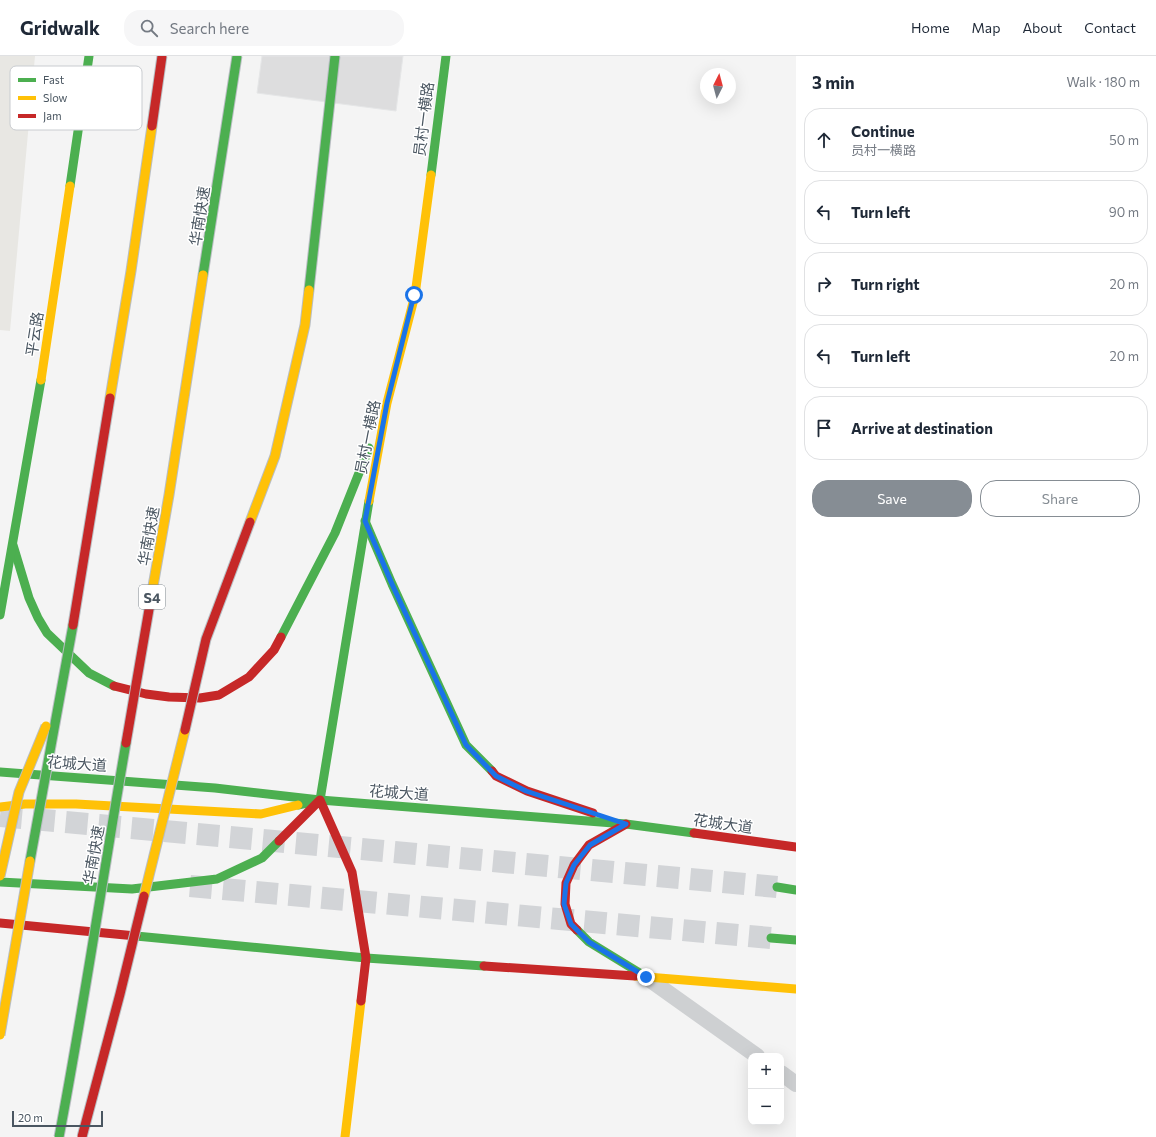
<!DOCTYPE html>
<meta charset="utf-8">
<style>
:root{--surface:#fff;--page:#f6f6f7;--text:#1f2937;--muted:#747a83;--line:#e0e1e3;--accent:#868d94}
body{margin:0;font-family:Commissioner,"Noto Sans SC",sans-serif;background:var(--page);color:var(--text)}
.controls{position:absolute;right:12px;bottom:12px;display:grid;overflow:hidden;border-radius:8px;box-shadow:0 4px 16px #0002}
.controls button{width:36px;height:36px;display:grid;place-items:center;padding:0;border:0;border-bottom:1px solid var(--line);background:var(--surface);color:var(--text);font:20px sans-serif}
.compass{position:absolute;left:700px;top:12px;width:36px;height:36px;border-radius:50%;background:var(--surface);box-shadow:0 4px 16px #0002;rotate:6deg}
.scale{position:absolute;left:12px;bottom:10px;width:91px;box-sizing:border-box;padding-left:4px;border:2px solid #4a5661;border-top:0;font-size:11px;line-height:14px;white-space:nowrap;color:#4a5661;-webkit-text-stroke:3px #fff;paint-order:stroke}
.stop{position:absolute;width:12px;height:12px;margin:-9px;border:3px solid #1a73e8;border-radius:50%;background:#fff}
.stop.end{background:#1a73e8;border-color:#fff;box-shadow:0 1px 4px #0008}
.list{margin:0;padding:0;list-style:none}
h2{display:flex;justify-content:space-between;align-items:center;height:52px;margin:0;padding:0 16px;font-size:17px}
h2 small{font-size:13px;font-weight:400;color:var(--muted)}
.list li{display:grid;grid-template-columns:26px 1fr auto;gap:12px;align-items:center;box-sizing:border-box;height:64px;margin:0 8px 8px;padding:0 8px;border:1px solid var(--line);border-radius:16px}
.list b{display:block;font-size:15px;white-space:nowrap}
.list p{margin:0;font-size:13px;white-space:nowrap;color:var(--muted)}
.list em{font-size:13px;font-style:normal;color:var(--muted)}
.actions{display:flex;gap:8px;padding:12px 16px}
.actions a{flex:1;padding:9px 0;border:1px solid var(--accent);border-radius:16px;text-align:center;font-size:14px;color:var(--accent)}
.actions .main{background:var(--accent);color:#fff}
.icon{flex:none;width:22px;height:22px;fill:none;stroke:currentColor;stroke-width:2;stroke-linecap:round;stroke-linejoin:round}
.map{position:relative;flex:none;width:796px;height:1081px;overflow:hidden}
header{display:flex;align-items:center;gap:24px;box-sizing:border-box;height:56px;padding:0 20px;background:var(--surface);border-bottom:1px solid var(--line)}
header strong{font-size:19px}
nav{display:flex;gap:22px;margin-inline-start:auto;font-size:14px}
.search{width:280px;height:36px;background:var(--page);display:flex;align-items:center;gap:10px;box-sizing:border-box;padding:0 14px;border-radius:16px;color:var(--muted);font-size:15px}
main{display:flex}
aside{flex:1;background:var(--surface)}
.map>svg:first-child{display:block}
</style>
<header>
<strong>Gridwalk</strong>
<div class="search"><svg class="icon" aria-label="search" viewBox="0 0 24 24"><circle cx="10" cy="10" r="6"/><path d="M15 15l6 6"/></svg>Search here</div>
<nav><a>Home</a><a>Map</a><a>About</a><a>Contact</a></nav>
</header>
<main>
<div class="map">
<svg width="796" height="1081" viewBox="0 0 796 1081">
<rect width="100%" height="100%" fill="#f4f4f4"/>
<polygon fill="#e8e7e3" points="0,0 35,0 10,275 0,274"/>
<polygon fill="#ddddde" stroke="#e5e6e7" points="262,0 403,0 396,55 257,37"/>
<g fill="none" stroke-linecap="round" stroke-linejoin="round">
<g stroke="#d2d4d7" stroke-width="22" stroke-dasharray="22 11" stroke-linecap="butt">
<polyline points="0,760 777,831"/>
<polyline points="190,830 771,882"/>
</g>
<g stroke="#ced0d2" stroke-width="16">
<polyline points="646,921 757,1000"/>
<polyline points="781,1017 796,1028"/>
</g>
<g stroke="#4caf50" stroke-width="9">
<polyline points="431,119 446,0"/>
<polyline points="70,130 89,0"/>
<polyline points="365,465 392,528 466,689 492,715"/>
<polyline points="13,489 29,542 38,562 47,577 89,617 114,630"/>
<polyline points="0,559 41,324"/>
<polyline points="281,581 335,477 369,392"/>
<polyline points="0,716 215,732 320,744"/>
<polyline points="320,744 369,445"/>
<polyline points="298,749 320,744 626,768 694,777"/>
<polyline points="0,826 132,833 217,823 262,802 279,785"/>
<polyline points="777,831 796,834"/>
<polyline points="577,874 589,886 643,919"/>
<polyline points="136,880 366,902 484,910"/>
<polyline points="771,882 796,884"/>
</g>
<g stroke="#ffc107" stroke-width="9">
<polyline points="41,324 70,130"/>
<polyline points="369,445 387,347 415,239 431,119"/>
<polyline points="0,751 25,748 76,748 261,758 298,749"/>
<polyline points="635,920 796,933"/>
<polyline points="345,1081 361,945"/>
</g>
<g stroke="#c62828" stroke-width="9">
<polyline points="114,630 146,638 169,641 200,642 219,639 249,621 274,594 281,581"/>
<polyline points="492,715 496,720 527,735 593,757"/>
<polyline points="694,777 796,791"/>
<polyline points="279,785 320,744 352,816 366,902 361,945"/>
<polyline points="0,867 136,880"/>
<polyline points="577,874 571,868 565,848 566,827 574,809 589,789 626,768"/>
<polyline points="484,910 635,920"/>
</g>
<defs>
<g id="fast-bridge">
<polyline points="203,219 237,0"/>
<polyline points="309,234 335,0"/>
<polyline points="30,805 73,569"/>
<path d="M59 1081C84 950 103 819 126 687"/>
</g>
<g id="slow-bridge">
<polyline points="110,342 131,215 152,70"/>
<polyline points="250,466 275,400 305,269 309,234"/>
<polyline points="152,536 169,439 203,219"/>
<polyline points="0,820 19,736 46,670"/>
<polyline points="144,840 185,674"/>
<polyline points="0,979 30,805"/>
</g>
<g id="jam-bridge">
<polyline points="152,70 162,0"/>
<polyline points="73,569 110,342"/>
<polyline points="185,674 206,583 250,466"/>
<polyline points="126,687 152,536"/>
<polyline points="82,1081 120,938 144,840"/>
</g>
</defs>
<use href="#fast-bridge" stroke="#b9bec3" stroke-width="11" stroke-linecap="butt"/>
<use href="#slow-bridge" stroke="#b9bec3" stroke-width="11" stroke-linecap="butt"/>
<use href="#jam-bridge" stroke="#b9bec3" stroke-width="11" stroke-linecap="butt"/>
<use href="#fast-bridge" stroke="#4caf50" stroke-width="9"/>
<use href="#slow-bridge" stroke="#ffc107" stroke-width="9"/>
<use href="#jam-bridge" stroke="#c62828" stroke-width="9"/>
</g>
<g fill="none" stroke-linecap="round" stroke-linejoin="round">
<polyline stroke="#1a73e8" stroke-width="5" points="414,239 387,347 365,465 392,528 466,689 496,720 526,735 626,768 590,789 574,809 566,827 564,848 571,868 589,886 646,921"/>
</g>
<g text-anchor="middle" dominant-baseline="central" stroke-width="3" stroke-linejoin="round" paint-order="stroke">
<rect fill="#fff" stroke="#808990" stroke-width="1" x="139" y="529" width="26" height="24" rx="3"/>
<g font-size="14" font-weight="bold" fill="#4a5661">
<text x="152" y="541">S4</text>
</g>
<g font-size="15" fill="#4a5661" stroke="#fff">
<text transform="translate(423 63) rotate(-83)">员村一横路</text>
<text transform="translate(199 160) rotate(-81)">华南快速</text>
<text transform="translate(34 278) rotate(-81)">平云路</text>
<text transform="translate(367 381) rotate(-79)">员村一横路</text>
<text transform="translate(148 480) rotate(-80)">华南快速</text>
<text transform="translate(77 707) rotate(4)">花城大道</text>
<text transform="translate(399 736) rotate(4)">花城大道</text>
<text transform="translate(723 767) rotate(8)">花城大道</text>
<text transform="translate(93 799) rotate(-80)">华南快速</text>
</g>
</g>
<rect x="10" y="10" width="132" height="64" rx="6" fill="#fff" stroke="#c9ccd0" stroke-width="1"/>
<rect x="18" y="22" width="18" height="4" fill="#4caf50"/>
<rect x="18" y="40" width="18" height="4" fill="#ffc107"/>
<rect x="18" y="58" width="18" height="4" fill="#c62828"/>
<g font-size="11" fill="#4a5661">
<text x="43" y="28">Fast</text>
<text x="43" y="46">Slow</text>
<text x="43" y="64">Jam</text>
</g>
</svg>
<div class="controls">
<button>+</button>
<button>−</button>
</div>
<svg class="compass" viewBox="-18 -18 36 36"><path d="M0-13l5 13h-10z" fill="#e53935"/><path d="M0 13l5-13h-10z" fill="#747a83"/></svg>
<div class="scale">20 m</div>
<div class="stop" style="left:414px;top:239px"></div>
<div class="stop end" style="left:646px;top:921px"></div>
</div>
<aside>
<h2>3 min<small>Walk · 180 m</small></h2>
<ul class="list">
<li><svg class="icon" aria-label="ahead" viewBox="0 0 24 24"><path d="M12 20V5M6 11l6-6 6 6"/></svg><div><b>Continue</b><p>员村一横路</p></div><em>50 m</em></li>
<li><svg class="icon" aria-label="left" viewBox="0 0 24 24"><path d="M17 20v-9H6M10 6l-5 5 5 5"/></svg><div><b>Turn left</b></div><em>90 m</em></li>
<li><svg class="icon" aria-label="right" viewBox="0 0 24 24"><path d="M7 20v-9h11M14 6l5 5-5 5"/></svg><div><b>Turn right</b></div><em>20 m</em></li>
<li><svg class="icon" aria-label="left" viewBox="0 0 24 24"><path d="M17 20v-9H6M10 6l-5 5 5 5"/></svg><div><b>Turn left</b></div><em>20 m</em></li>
<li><svg class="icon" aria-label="arrive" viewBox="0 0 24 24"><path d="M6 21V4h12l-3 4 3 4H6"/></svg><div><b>Arrive at destination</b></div></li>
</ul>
<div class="actions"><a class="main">Save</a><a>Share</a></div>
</aside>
</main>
